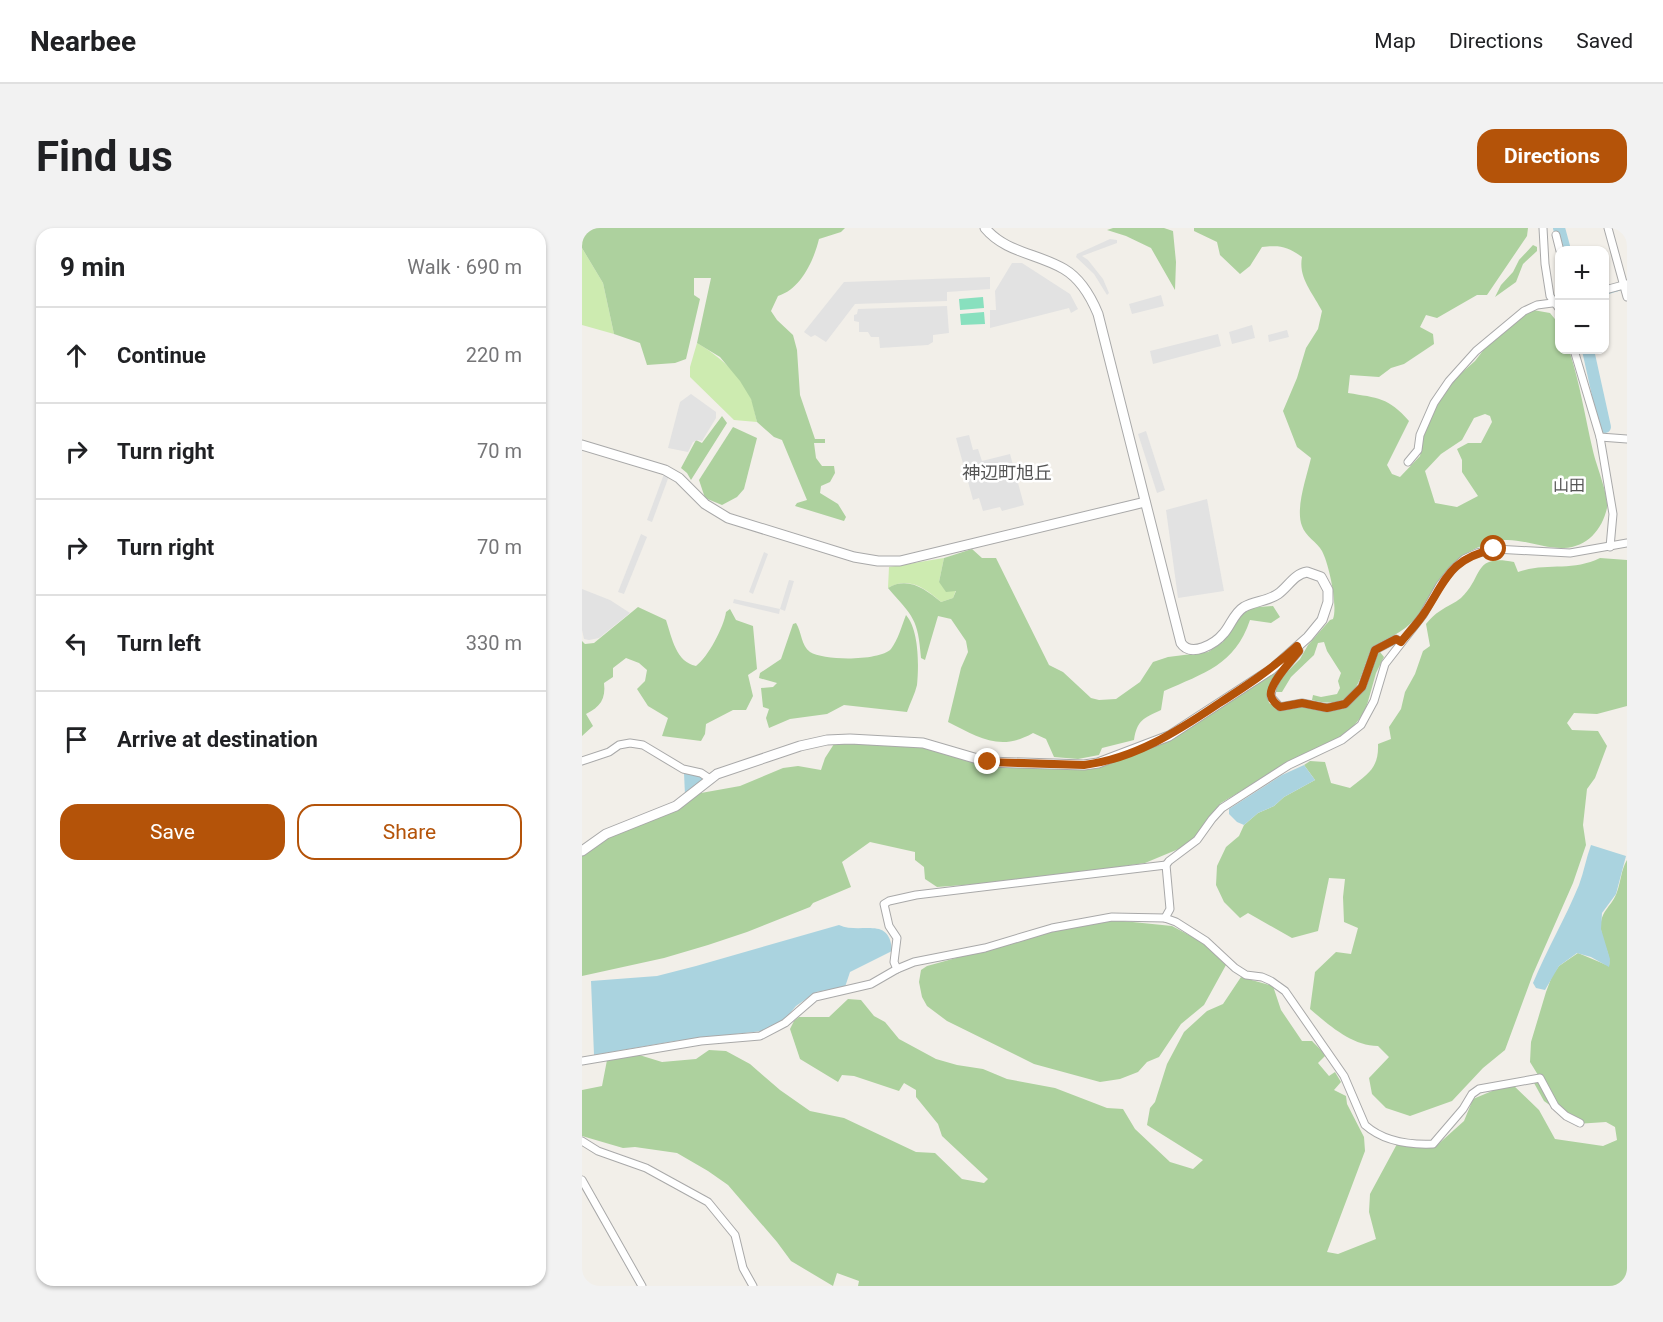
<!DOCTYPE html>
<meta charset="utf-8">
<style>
:root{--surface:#fff;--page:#f2f2f2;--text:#202124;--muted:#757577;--line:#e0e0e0;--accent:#b45309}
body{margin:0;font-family:Roboto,"Noto Sans JP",sans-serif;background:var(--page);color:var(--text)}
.controls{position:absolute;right:18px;top:18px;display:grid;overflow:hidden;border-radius:12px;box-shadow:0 2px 4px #0004}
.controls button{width:54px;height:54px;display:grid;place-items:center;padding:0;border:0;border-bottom:2px solid var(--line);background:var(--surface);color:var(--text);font:30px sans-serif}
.stop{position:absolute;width:18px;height:18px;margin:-14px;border:4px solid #b45309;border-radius:50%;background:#fff}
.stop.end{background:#b45309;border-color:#fff;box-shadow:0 2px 6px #0008}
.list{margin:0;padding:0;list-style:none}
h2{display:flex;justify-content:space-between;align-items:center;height:78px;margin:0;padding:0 24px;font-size:26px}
h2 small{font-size:20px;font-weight:400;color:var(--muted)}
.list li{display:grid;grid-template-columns:39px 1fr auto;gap:18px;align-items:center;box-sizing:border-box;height:96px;padding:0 24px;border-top:2px solid var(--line)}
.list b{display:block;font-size:22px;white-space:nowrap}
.list em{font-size:20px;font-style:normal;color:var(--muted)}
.actions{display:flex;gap:12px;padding:18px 24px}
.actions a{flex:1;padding:14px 0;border:2px solid var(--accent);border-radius:18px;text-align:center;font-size:21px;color:var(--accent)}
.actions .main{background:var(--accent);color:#fff}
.icon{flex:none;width:33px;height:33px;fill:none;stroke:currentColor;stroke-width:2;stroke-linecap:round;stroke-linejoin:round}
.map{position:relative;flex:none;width:1045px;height:1058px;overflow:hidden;border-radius:18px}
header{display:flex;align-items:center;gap:36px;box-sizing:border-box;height:84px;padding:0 30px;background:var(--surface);border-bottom:2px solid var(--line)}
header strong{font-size:28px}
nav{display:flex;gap:33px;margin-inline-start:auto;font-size:21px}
.intro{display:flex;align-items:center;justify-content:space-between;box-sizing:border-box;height:144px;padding:0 36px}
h1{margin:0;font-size:42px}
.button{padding:15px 27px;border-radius:18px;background:var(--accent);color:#fff;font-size:21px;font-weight:700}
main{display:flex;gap:36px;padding:0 36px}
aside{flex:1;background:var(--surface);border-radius:18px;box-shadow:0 2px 4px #0004}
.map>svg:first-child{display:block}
</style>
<header>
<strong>Nearbee</strong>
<nav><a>Map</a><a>Directions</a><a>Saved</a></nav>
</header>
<div class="intro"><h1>Find us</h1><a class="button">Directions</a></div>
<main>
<aside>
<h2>9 min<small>Walk · 690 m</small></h2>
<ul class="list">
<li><svg class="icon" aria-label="ahead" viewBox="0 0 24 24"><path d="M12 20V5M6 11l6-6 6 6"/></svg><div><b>Continue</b></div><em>220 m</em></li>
<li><svg class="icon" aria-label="right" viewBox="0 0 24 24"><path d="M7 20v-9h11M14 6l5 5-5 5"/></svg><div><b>Turn right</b></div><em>70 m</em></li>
<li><svg class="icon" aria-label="right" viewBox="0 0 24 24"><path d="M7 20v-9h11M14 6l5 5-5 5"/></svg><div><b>Turn right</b></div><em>70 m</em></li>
<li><svg class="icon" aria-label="left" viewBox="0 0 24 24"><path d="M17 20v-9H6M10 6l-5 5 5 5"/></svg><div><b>Turn left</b></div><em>330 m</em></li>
<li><svg class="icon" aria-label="arrive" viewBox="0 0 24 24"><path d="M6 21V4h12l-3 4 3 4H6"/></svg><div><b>Arrive at destination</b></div></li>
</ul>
<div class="actions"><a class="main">Save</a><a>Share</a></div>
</aside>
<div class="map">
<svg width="1045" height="1058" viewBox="0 0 1045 1058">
<rect width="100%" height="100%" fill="#f2efe9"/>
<g fill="#cdebb0">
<polygon points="0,20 21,55 32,106 0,97"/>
<path d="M115 115C137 128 158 146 169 170 172 178 173 187 175 194L152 192 108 149V139Z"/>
<path d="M362 330 357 354 374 362 371 370 359 374C343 360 326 348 306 360L307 339Z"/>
</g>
<g fill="#add19e" fill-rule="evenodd">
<path d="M0 0H263L259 4 237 11C232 32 219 61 196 68L189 83 195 92 211 107 215 122 218 167 233 211H243V215H232L234 230 240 238H252L253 245 248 254 239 258 238 265 256 276 264 289 262 293 213 278 215 275 225 272 200 212 192 209 175 194 169 171 158 153 138 129 115 115 129 50H112V67L118 71 104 131 93 135 65 137 58 115 32 106 21 55 0 20Z"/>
<polygon points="531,0 582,0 591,3 594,34 593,62 569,20 544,8 525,2"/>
<path d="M612 0H946L945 8 905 67H895L855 90 844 87 838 99 851 106 852 116 822 136 809 140 797 149 768 147 766 165C796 170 806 169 827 193L805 237 810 246 818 249 838 228 842 205 852 176 867 156 893 133 903 120 935 91 951 82 968 85 977 96 978 122H987C998 155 1003 189 1011 223 1014 237 1027 268 1025 280 1020 302 1005 319 982 320 963 321 941 311 923 312 916 312 895 319 889 323 854 342 855 365 832 392 821 404 805 411 790 419 776 452 776 484 730 472L731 467 739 469 755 466 758 460 756 453 759 445 745 423 742 414 736 415 732 427 709 449 700 464H694L695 457 702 447 718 431 726 417 748 392 751 391C756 378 747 336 740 323 735 314 723 308 720 298 713 280 725 248 729 230L715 219 701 183 715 150 724 120 736 101 740 83C731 65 716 50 720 29 705 18 698 17 680 19L668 38 658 46 638 27 635 14 612 3ZM903 186 908 188 910 194 899 215H886L875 221 880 232V244L896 268 875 279 853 275 843 243 859 226 880 212 892 190Z"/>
<polygon points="951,17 955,19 955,23 941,36 934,54 913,69 919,57 931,44 937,32"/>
<polygon points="140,188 145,195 109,252 105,245 99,240 114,212 120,215"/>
<polygon points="151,199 175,210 162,261 155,269 140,277 123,270 117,252"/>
<path d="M390 321 400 330H414L467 437 481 444 509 470 517 472 534 471 558 454 571 434 586 429 626 424 641 414 651 393 665 380 691 378 698 389 689 395 668 392C653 437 622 445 582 463L579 482C562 490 555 492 552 512L520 520 517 527 496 531 472 529 464 511 451 505C418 524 396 509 366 494L379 440 386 424 384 413 369 391 356 388 343 432 339 430C336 390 331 389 306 360 326 348 343 361 359 374L371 370 374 363 364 364 357 354 362 330Z"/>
<path d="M1018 330 1045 332V478L1015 486 992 485 985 495 990 502 1016 503 1025 518 1013 550 1005 561 1001 597 1004 617 991 655 951 746 923 822 901 840 870 873 828 888 804 880 790 866 787 850 807 829 796 818C770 818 747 797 728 781L733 744 754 724 769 726 776 700 762 694 761 669 763 651 747 650 736 703 710 710 666 685 658 690 642 674 634 657 635 638 644 619 657 608 662 597 676 585 692 578 702 569 733 552 722 537 728 533 743 534 749 555 768 560C786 546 797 540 796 516L809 511 807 499 819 481 823 464 833 446 841 423 848 418 844 396C848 391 853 386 858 383 865 378 873 375 879 370 902 349 890 326 932 334L936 344C964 334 990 344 1018 330Z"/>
<path d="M56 379 84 392C90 410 94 434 114 438 126 429 142 399 144 384L148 381 154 392 171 398 175 441 166 447 171 468 164 482H151L124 496 123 506 119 513 80 508 86 490 66 478 55 461 63 453 65 442 57 435 44 430 31 440V449L22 455C24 471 18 479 4 486L11 498 0 508V413L3 416 12 415Z"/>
<path d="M324 387C337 402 337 437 335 457 333 466 328 475 325 484L262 477 245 486 208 491 187 500 184 490 187 481 181 479 179 460 191 459 195 455 177 450 178 445 199 431 211 396 214 395C220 405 219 417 228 424 242 433 298 433 309 421 316 412 320 397 324 387Z"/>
<path d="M798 424 802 429 794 445 783 484 766 505 752 513 711 532 639 575 611 611 599 620 563 635 449 652 355 659 343 651 342 639 333 632V624L288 614 260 634 269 659 231 675 228 679 165 704 126 717 82 730 0 748V627L29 608 119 565 158 558 201 540 216 538 239 542 243 530 252 516 285 514 341 516 405 535 502 537 553 526 689 445 694 446C689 455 684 464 687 475L693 478 719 477 746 482 762 481 784 460 793 428Z"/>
<path d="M1045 632V1058H276L277 1053 255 1045 251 1058 209 1033 195 1014 146 957 126 943 95 925 53 919 41 920 0 908V862L20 858 25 832 54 826 80 834 114 831 127 822 144 823 168 836 198 862 228 883 262 890 334 924 353 925 380 951 402 955 406 951 360 908 356 896 334 869V862L322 855 317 863 272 848 260 847 256 854 218 831 208 801 212 793 217 789H247L266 771 279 772 292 788 303 794 317 811 354 831 375 837 401 841 425 851 473 860 525 880 541 881 553 901 588 934 611 941 621 932 565 897 568 880 573 874 585 836 602 804 625 783 641 776 659 749 691 758 699 782 720 813H730L744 827 736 835 747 848 753 844 759 854 752 862 764 868 765 876 782 909 783 923 745 1024 756 1026 794 1011 787 984 788 966 815 916 837 920 853 919 882 893 891 871 929 855 957 882 973 911 1021 918 1035 912 1033 899 1024 894 994 896 962 873 952 855 956 847 948 834 949 814 964 764 970 748 977 738 996 725 1027 738C1029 725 1020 715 1019 702 1017 683 1030 679 1035 664 1039 653 1039 642 1045 632Z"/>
<polygon points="531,692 590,698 620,714 644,737 622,777 599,796 577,829 565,834 556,844 538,851 518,854 452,836 365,793 345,778 340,769 337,754 339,742 345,738 472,703"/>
</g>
<g fill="#88e0be">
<polygon points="401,69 402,80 378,82 377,71"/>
<polygon points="402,84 403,96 379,97 378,86"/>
</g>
<g fill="#e2e2e2">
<polygon points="528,11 535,12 535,15 500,28 506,32 521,51 527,65 525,67 512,46 494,29 495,26"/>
<polygon points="430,35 440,35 488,66 496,81 489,85 487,80 408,100 408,82 414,82 413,63"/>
<polygon points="408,49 408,61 365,64 365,73 273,76 244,114 233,107 229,109 222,104 262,54"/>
<polygon points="579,67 582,78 550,86 547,76"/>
<polygon points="365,78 367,105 351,107 351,114 346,117 298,120 297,109 289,109 286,104 277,104 277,94 272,93 272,87 275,86 276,81"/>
<polygon points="670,97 673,110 650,116 647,104"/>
<polygon points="705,102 707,109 687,114 686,107"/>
<polygon points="636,106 639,118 571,136 568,123"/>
<polygon points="109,166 134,184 134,190 120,213 116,212 111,214 106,224 86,220 98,174"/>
<polygon points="564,203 583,262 575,265 556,206"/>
<polygon points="387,207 391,222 396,221 400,233 428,226 442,277 420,283 418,279 401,283 397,270 391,272 374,210"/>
<polygon points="82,246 87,248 70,294 65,292"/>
<polygon points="625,271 642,363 596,370 584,282"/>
<polygon points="59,306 65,309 42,366 36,364"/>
<polygon points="182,324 186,326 171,366 167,364"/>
<polygon points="207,352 212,353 203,383 198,381 197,386 151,375 152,371 198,381"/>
<polygon points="0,361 28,372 48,385 17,410 7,412 2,411 0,402"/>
</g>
<g fill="#aad3df">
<polygon points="722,537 733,552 702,569 692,578 676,585 662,597 655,594 647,586 647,581 700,547"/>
<polygon points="102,545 113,546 122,551 103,567"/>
<path d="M1009 617 1044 628 1034 666 1020 685 1019 701 1028 731 1027 739 1009 729 995 725 977 738 963 762 954 760 951 755C965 721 983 691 997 657 1002 644 1004 630 1009 617Z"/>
<path d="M257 697C279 707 308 687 310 723L268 744 263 759 234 764 214 778 203 791 192 798 180 803 93 813 12 827 9 753 75 748 114 738Z"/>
</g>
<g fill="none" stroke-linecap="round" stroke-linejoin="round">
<polyline stroke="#aad3df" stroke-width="2" points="1023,66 1040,61"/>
<g stroke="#aad3df" stroke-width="12">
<polyline points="977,0 983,22"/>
<polyline points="1006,122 1023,199"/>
</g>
<defs>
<g id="minor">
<polyline points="961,0 963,36 968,68 978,82"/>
<polyline points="1026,0 1045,69"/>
<polyline points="974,7 978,23"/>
<polyline points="1023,62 1045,56"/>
<polyline points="992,122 1018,209 1031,286 1028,319"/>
<polyline points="1018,209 1045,211"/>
<polyline points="826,234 836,222 838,207 852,175 867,153 894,123 942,83 955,77 978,74"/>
<path d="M715 418 717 423C707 436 689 452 689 469L698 479 720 475 745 480 763 476 780 459 793 422 814 411 819 414"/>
<polyline points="0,533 27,524 37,517 48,515 61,517 101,541 119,545 128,551"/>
<polyline points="583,690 588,681 584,637 587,633 615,612 630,591 640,580 707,537 760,512 779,497 792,473 803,436 841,387 858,357 870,342 882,331 895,325 913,321 988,325 1045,315"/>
<polyline points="315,741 312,734 315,710 307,698 302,676 307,673 334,667 584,637"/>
<path d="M0 833 119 813 178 808 203 795 233 769 289 756 315 741 332 734 403 720 470 700 530 689 583 690 594 694 624 713 653 740 664 747 680 749 689 753 703 763 762 848 783 897C801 913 827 917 851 916L881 881 890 866 897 861 958 850 973 878 984 888 998 895"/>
<polyline points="0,913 16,923 64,940 126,974 153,1007 161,1040 171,1058"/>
<polyline points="0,952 60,1058"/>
</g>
<g id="tertiary">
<polyline points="0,217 83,242 97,250 123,276 146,290 272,329 296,333 318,333 563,274"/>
<path d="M0 623 24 606 94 578 135 546 218 518 245 512 268 511 341 515 406 534 502 537 516 535 587 508 690 441 726 409 740 392 746 374V362L739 349 725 344C712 346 706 359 696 366 686 373 673 373 662 379 652 385 649 397 642 405 633 416 609 430 599 415L516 86C509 69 499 51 482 41 455 25 424 25 403 0"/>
</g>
</defs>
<use href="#minor" stroke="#a9a9a9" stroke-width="9"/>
<use href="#tertiary" stroke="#a9a9a9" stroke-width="11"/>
<use href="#minor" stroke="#fff" stroke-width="7"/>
<use href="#tertiary" stroke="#fff" stroke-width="9"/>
</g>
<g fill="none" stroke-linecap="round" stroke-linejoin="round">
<path stroke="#b45309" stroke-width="8" d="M406 534 502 537C552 531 596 503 636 476 664 458 690 441 715 418L717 423C710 432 686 457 689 468 690 473 694 476 698 479L720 475 745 480 763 476 780 459 793 422 814 411 819 414C827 404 836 395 843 384 865 350 868 331 912 321"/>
</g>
<g text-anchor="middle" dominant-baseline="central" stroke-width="5" stroke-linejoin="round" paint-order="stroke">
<g font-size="16" fill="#555" stroke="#fff">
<text x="987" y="257">山田</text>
</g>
<g font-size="18" fill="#555" stroke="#fff">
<text x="425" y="244">神辺町旭丘</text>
</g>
</g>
</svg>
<div class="controls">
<button>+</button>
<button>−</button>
</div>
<div class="stop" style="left:912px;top:321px"></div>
<div class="stop end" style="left:406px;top:534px"></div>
</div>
</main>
